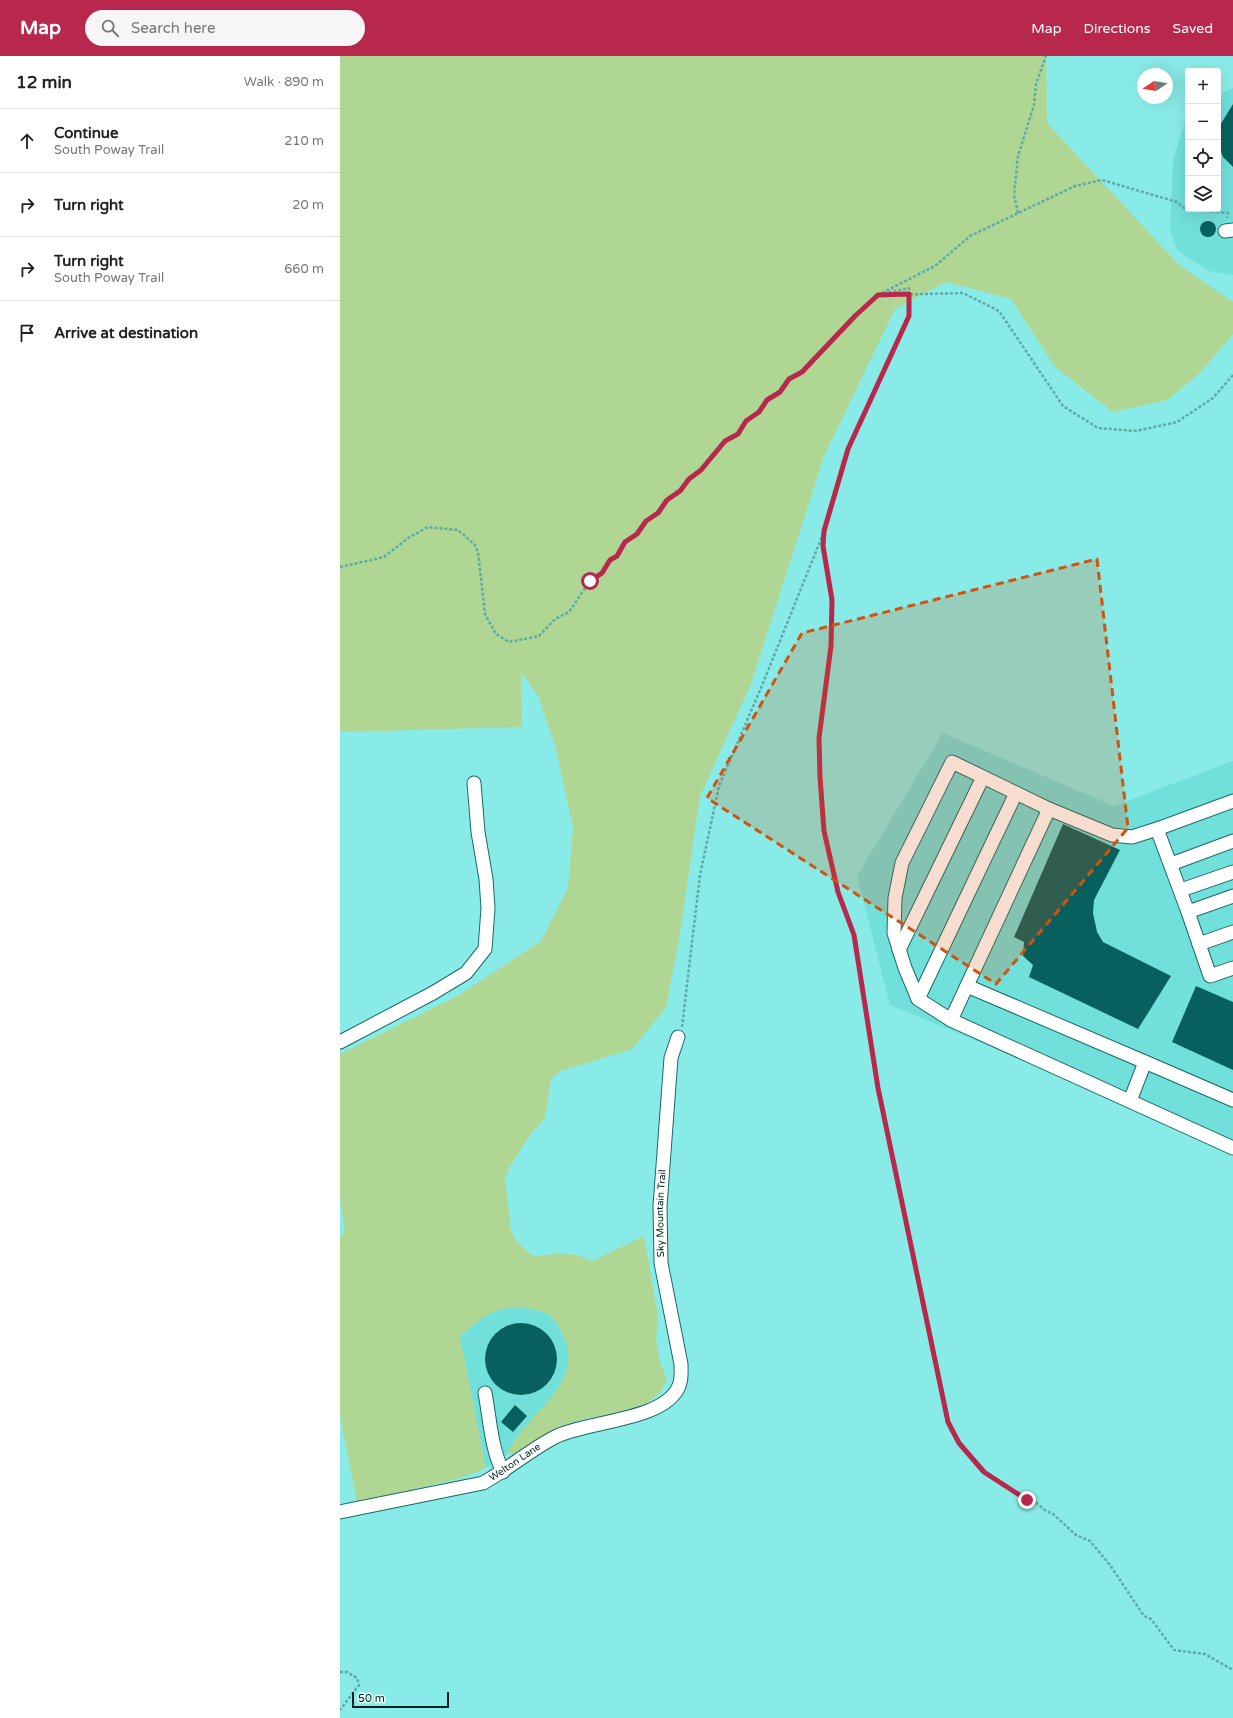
<!DOCTYPE html>
<meta charset="utf-8">
<style>
:root{--surface:#fff;--page:#f6f6f6;--text:#222;--muted:#767676;--line:#e0e0e0;--accent:#b8284c}
body{margin:0;font-family:"Varela Round",sans-serif;background:var(--page);color:var(--text)}
.controls{position:absolute;right:12px;top:12px;display:grid;overflow:hidden;border-radius:4px;box-shadow:0 4px 16px #0002}
.controls button{width:36px;height:36px;display:grid;place-items:center;padding:0;border:0;border-bottom:1px solid var(--line);background:var(--surface);color:var(--text);font:20px sans-serif}
.compass{position:absolute;left:797px;top:12px;width:36px;height:36px;border-radius:50%;background:var(--surface);box-shadow:0 4px 16px #0002;rotate:258deg}
.scale{position:absolute;left:12px;bottom:10px;width:97px;box-sizing:border-box;padding-left:4px;border:2px solid #022120;border-top:0;font-size:11px;line-height:14px;white-space:nowrap;color:#022120;-webkit-text-stroke:3px #e4fffd;paint-order:stroke}
.stop{position:absolute;width:12px;height:12px;margin:-9px;border:3px solid #b8284c;border-radius:50%;background:#fff}
.stop.end{background:#b8284c;border-color:#fff;box-shadow:0 1px 4px #0008}
.list{margin:0;padding:0;list-style:none}
h2{display:flex;justify-content:space-between;align-items:center;height:52px;margin:0;padding:0 16px;font-size:17px}
h2 small{font-size:13px;font-weight:400;color:var(--muted)}
.list li{display:grid;grid-template-columns:26px 1fr auto;gap:12px;align-items:center;box-sizing:border-box;height:64px;padding:0 16px;border-top:1px solid var(--line)}
.list b{display:block;font-size:15px;white-space:nowrap}
.list p{margin:0;font-size:13px;white-space:nowrap;color:var(--muted)}
.list em{font-size:13px;font-style:normal;color:var(--muted)}
.icon{flex:none;width:22px;height:22px;fill:none;stroke:currentColor;stroke-width:2;stroke-linecap:round;stroke-linejoin:round}
.map{position:relative;flex:none;width:893px;height:1662px;overflow:hidden}
header{display:flex;align-items:center;gap:24px;box-sizing:border-box;height:56px;padding:0 20px;background:var(--accent);color:#fff}
header strong{font-size:19px}
nav{display:flex;gap:22px;margin-inline-start:auto;font-size:14px}
.search{width:280px;height:36px;background:var(--page);display:flex;align-items:center;gap:10px;box-sizing:border-box;padding:0 14px;border-radius:22px;color:var(--muted);font-size:15px}
main{display:flex}
aside{flex:1;background:var(--surface)}
.map>svg:first-child{display:block}
</style>
<header>
<strong>Map</strong>
<div class="search"><svg class="icon" aria-label="search" viewBox="0 0 24 24"><circle cx="10" cy="10" r="6"/><path d="M15 15l6 6"/></svg>Search here</div>
<nav><a>Map</a><a>Directions</a><a>Saved</a></nav>
</header>
<main>
<aside>
<h2>12 min<small>Walk · 890 m</small></h2>
<ul class="list">
<li><svg class="icon" aria-label="ahead" viewBox="0 0 24 24"><path d="M12 20V5M6 11l6-6 6 6"/></svg><div><b>Continue</b><p>South Poway Trail</p></div><em>210 m</em></li>
<li><svg class="icon" aria-label="right" viewBox="0 0 24 24"><path d="M7 20v-9h11M14 6l5 5-5 5"/></svg><div><b>Turn right</b></div><em>20 m</em></li>
<li><svg class="icon" aria-label="right" viewBox="0 0 24 24"><path d="M7 20v-9h11M14 6l5 5-5 5"/></svg><div><b>Turn right</b><p>South Poway Trail</p></div><em>660 m</em></li>
<li><svg class="icon" aria-label="arrive" viewBox="0 0 24 24"><path d="M6 21V4h12l-3 4 3 4H6"/></svg><div><b>Arrive at destination</b></div></li>
</ul>
</aside>
<div class="map">
<svg width="893" height="1662" viewBox="0 0 893 1662">
<rect width="100%" height="100%" fill="#89ebe7"/>
<g fill="#71dfda">
<polygon points="893,32 893,219 869,215 837,194 830,173 833,104 848,57 848,153 878,153 878,40"/>
<polygon points="603,677 774,750 893,705 893,1091 550,949 517,820"/>
<polygon points="171,1250 203,1255 216,1266 225,1283 229,1297 229,1312 216,1337 174,1384 169,1397 146,1412 120,1280 145,1259"/>
</g>
<path fill="#b0d694" d="M0 0H706L707 67 839 209 893 246V278L860 317 827 344 773 356 715 311 671 243 606 226 555 253 484 400 411 628 360 740 340 878 326 952 292 993 221 1015 211 1023 205 1062 190 1079 169 1112 165 1122 171 1175 177 1186 190 1198 196 1200 221 1197 236 1199 252 1205 304 1180 318 1260 316 1284 320 1306 327 1323C325 1327 323 1333 320 1336 300 1360 261 1357 234 1366 213 1373 196 1385 178 1398L168 1397C186 1355 250 1328 221 1275 213 1260 207 1255 191 1253 158 1247 144 1260 120 1280L146 1412 121 1422 17 1447 0 1360V1182L5 1174 0 1141V998L119 939 201 885 228 832 233 771 215 689 198 640 181 616 182 671 0 676Z"/>
<g fill="#08605e">
<polygon points="893,48 893,111 883,101 878,88 879,71"/>
<circle cx="868" cy="173" r="8"/>
<polygon points="723,768 780,794 754,844 753,857 757,876 763,886 831,920 798,973 689,921 693,909 683,900 684,886 674,881"/>
<polygon points="856,930 893,946 893,1014 832,986"/>
<circle cx="181" cy="1303" r="36"/>
<polygon points="175,1349 187,1360 173,1376 161,1366"/>
</g>
<g fill="none" stroke-linecap="round" stroke-linejoin="round">
<defs>
<g id="minor">
<polyline points="885,175 893,174"/>
<polyline points="709,753 612,706 562,807 555,842 554,877 565,912 578,943 611,964 709,753 772,779 792,781 817,773"/>
<polyline points="831,808 893,785"/>
<polyline points="841,834 893,816"/>
<polyline points="848,856 817,773 893,745"/>
<polyline points="893,876 859,888 870,920 893,912"/>
<polyline points="859,888 848,856 893,840"/>
<polyline points="559,894 643,721"/>
<polyline points="627,930 805,1006"/>
<polyline points="578,943 676,737"/>
<polyline points="611,964 893,1092"/>
<polyline points="0,986 93,937 126,917 145,893 148,852 146,823 138,776 134,727"/>
<polyline points="790,1045 805,1006 893,1044"/>
<path d="M145 1337C150 1363 151 1392 163 1416"/>
<path id="s1" d="M0 1456 143 1427C168 1413 190 1394 215 1381 246 1365 325 1365 339 1330 342 1323 341 1316 341 1308L321 1207 320 1150 331 1002 338 981"/>
</g>
</defs>
<use href="#minor" stroke="#186967" stroke-width="15"/>
<g stroke="#5daaa7" stroke-width="2.5" stroke-dasharray="3 2" stroke-linecap="butt">
<polyline points="678,157 674,139 678,100 694,49 696,28 706,0"/>
<polyline points="542,237 595,210 630,180 735,130 762,124 837,146 845,153 888,157 887,162"/>
<polyline points="545,239 623,237 659,255 723,350 758,372 796,375 837,366 873,342 893,319"/>
<polyline points="0,511 44,501 68,482 88,471 118,474 135,489 138,496 145,558 156,578 169,586 199,580 215,563 229,556 250,525 262,517 270,503 277,499 285,486 297,478 306,465 319,457 327,444 340,435 349,423 361,414 385,385 398,378 406,365 419,357 427,344 440,336 449,323 462,316 515,260 538,239 569,232 569,260 508,393 484,475 483,490 492,544 491,590 479,682 479,721 484,775 498,836 514,879 538,1032 608,1366 619,1387 644,1416 687,1444 694,1445 706,1455 713,1458 736,1479 750,1485 770,1509 804,1560 811,1563 834,1594 865,1598 893,1614"/>
<polyline points="342,971 360,819 379,730 421,632 483,478"/>
<polyline points="0,1616 7,1616 17,1622 19,1629 0,1654"/>
</g>
<use href="#minor" stroke="#fff" stroke-width="13"/>
</g>
<g fill="none" stroke-linecap="round" stroke-linejoin="round">
<polyline stroke="#b8284c" stroke-width="5" points="250,525 262,517 270,504 277,500 285,486 297,478 306,465 318,457 327,444 340,435 349,423 361,414 385,385 398,378 406,365 419,356 427,344 440,336 449,323 462,316 515,260 538,239 569,238 569,260 508,393 484,475 483,490 492,544 491,590 479,682 480,721 484,775 498,836 514,879 538,1032 608,1366 619,1387 644,1416 687,1444"/>
</g>
<path fill="#d1530e" fill-opacity="0.2" stroke="#d1530e" stroke-width="3" stroke-dasharray="8 5" stroke-linejoin="round" d="M757 503 788 772 656 928 367 742 462 577Z"/>
<g text-anchor="middle" dominant-baseline="central" stroke-width="4" stroke-linejoin="round" paint-order="stroke">
<g font-size="10" fill="#022120" stroke="#e4fffd">
<text stroke="none"><textPath href="#s1" startOffset="544">Sky Mountain Trail</textPath></text>
<text stroke="none"><textPath href="#s1" startOffset="184">Welton Lane</textPath></text>
</g>
</g>
</svg>
<div class="controls">
<button>+</button>
<button>−</button>
<button><svg class="icon" aria-label="locate" viewBox="0 0 24 24"><circle cx="12" cy="12" r="6"/><path d="M12 2v4M12 18v4M2 12h4M18 12h4"/></svg></button>
<button><svg class="icon" aria-label="layers" viewBox="0 0 24 24"><path d="M12 4l9 5-9 5-9-5zM3 14l9 5 9-5"/></svg></button>
</div>
<svg class="compass" viewBox="-18 -18 36 36"><path d="M0-13l5 13h-10z" fill="#e53935"/><path d="M0 13l5-13h-10z" fill="#767676"/></svg>
<div class="scale">50 m</div>
<div class="stop" style="left:250px;top:525px"></div>
<div class="stop end" style="left:687px;top:1444px"></div>
</div>
</main>
